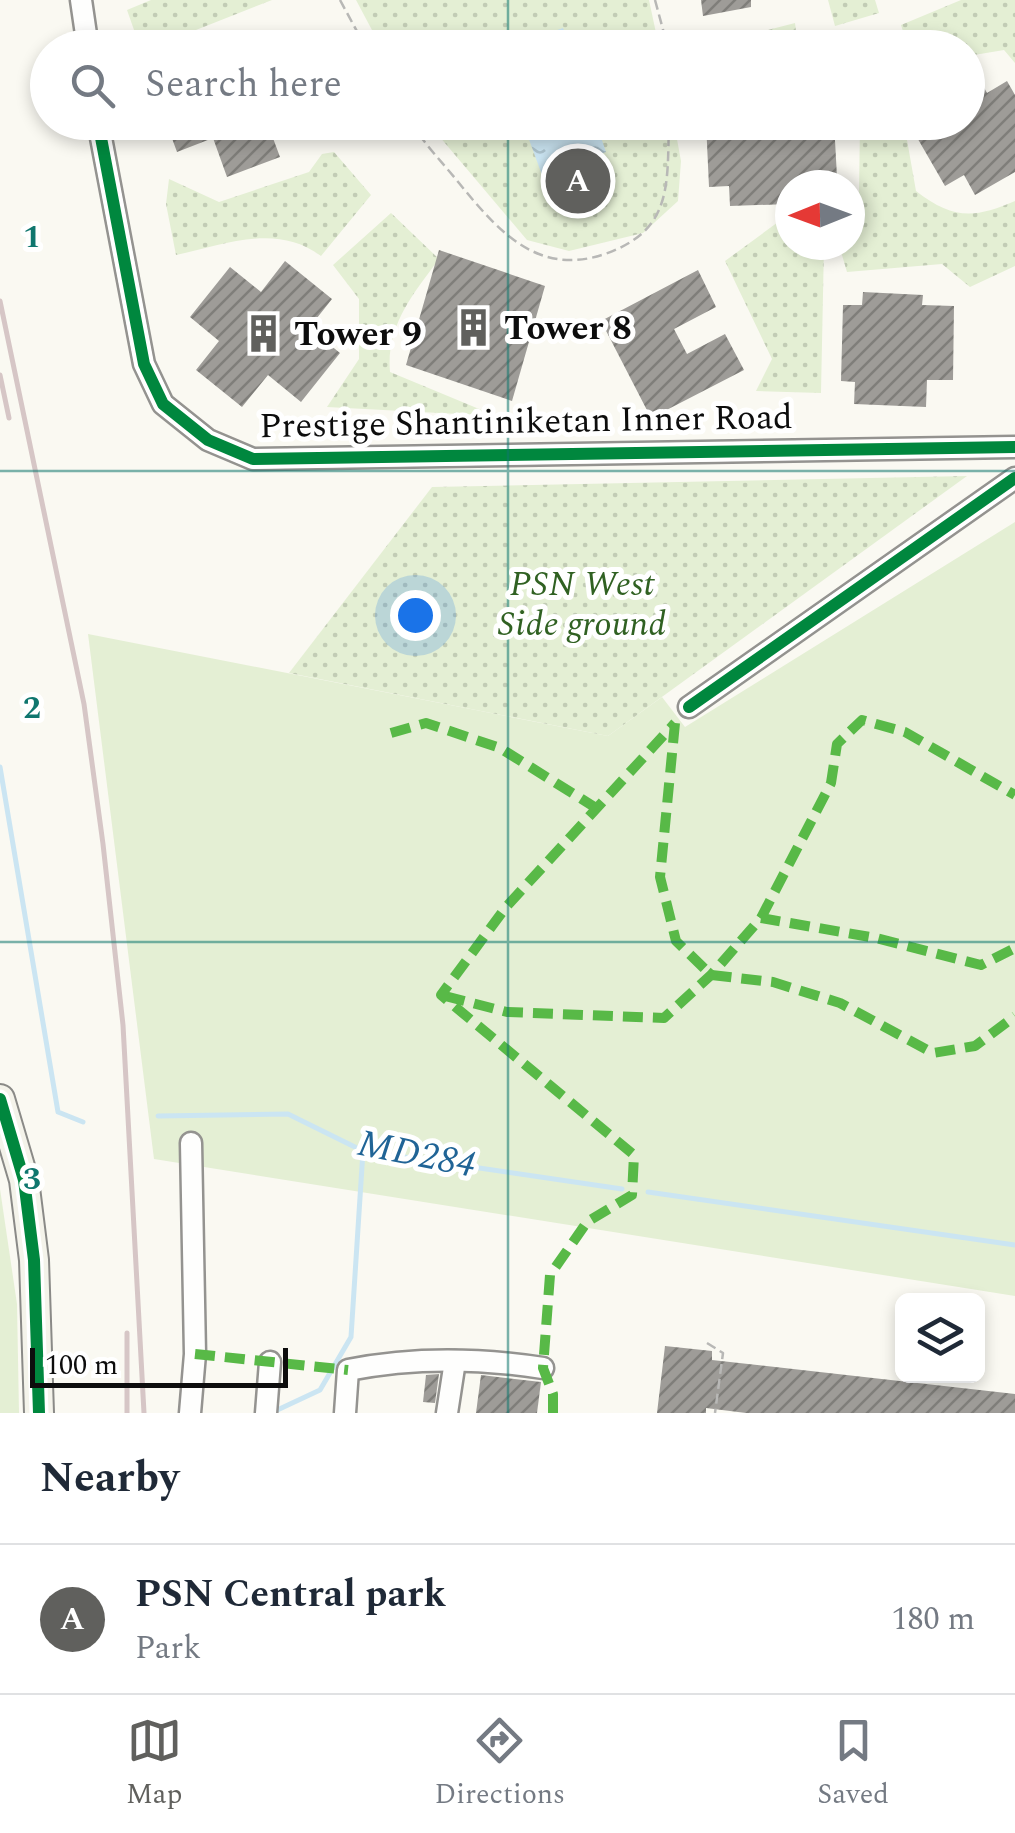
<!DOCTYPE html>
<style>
:root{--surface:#fff;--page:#f2f2f3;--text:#1f2937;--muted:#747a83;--line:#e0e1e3;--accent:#60605d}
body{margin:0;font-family:Spectral,serif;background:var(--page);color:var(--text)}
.controls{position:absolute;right:30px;bottom:30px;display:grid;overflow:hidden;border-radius:15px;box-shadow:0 5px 15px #0003}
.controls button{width:90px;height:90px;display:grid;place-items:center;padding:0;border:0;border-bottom:2px solid var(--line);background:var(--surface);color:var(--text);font:50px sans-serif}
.compass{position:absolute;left:775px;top:170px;width:90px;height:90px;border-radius:50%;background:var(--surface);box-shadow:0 5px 15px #0003;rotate:269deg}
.scale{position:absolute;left:30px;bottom:25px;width:258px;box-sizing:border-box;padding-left:10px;border:5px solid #0d0d0d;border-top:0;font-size:28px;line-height:35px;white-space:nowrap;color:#0d0d0d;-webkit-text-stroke:8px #fff;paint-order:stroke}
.you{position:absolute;left:415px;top:615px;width:35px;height:35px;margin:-25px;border:8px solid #fff;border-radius:50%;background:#1a73e8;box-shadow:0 0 0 15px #1a73e833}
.badge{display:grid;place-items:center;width:65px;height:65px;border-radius:50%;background:var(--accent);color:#fff;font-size:32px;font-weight:700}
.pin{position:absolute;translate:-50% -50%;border:5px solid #fff;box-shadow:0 2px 10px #0006}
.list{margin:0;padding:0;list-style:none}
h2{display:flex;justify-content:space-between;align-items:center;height:130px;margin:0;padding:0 40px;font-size:42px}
h2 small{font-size:32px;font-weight:400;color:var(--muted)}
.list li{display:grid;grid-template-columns:65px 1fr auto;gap:30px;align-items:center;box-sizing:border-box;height:150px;padding:0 40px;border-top:2px solid var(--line)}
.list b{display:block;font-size:38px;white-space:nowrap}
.list p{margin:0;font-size:32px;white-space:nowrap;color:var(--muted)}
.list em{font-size:32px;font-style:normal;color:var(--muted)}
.icon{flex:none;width:55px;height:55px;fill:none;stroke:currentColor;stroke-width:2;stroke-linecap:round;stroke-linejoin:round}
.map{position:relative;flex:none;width:1015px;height:1413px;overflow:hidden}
.search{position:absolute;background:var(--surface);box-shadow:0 5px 15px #0003;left:30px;right:30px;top:30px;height:110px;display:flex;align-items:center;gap:25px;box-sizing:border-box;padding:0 35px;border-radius:55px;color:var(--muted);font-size:38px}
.sheet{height:280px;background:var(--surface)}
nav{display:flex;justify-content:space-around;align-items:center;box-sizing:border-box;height:140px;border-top:2px solid var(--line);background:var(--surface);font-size:28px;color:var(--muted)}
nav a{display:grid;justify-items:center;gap:5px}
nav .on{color:var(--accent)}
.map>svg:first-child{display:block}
</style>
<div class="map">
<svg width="1015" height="1413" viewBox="0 0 1015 1413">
<defs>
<pattern id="park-dots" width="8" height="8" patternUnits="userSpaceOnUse" patternTransform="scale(2.5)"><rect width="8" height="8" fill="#e4efd4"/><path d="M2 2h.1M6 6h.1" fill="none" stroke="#c2ccb5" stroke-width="1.8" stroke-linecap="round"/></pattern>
<pattern id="garden-furrows" width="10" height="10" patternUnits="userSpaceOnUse" patternTransform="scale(2.5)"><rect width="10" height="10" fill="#e4efd4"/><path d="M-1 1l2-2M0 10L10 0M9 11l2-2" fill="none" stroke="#c2ccb5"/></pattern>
<pattern id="water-ripples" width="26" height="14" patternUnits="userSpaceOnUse" patternTransform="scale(2.5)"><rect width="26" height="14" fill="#cbe5f2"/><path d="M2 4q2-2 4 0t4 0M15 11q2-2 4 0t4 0" fill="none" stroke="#adc3ce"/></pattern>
<pattern id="building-hatch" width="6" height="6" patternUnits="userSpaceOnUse" patternTransform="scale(2.5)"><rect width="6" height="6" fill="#9e9c98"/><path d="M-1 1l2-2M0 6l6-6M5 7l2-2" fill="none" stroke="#7f7e7a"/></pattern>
</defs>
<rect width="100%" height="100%" fill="#faf9f2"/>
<g fill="#e4efd4">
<polygon points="1015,522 1015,1296 154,1159 88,634 608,736 662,697 685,727"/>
<polygon points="0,1189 17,1304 19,1413 0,1413"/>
</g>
<g fill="url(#park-dots)">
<polygon points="151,0 272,0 153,47 140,47 127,10"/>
<polygon points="356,0 649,0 659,47 381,47"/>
<polygon points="828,0 875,0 879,13 835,26"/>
<polygon points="961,0 1015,0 1015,63 1004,50 968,56 968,48 908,47 901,25"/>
<polygon points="888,32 891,47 835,47"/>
<polygon points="428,123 674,123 681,161 678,201 643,233 569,251 527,240"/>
<path d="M860 123H904L916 191C952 219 974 219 1015 201V266L970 287 942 264 847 272 839 245H850V206L859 193Z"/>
<path d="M334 152 371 195 321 256C277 223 226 244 176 255L166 204 169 179 219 202 309 172 322 154Z"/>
<path d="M391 213 439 259C413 294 386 326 390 372L496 416 327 407 359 359V299L333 265Z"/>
<polygon points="785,217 790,218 790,245 824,245 821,393 756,391 772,359 725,261"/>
<polygon points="967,476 608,736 289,673 432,487"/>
</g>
<polygon fill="url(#garden-furrows)" points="795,23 798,47 705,46"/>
<g fill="url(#water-ripples)">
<polygon points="563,28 570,47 508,47"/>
<polygon points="523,123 596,123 606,152 542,175"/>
</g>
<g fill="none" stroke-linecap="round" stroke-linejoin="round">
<g stroke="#cbe5f2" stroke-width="5">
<polyline points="0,767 58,1112 83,1122"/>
<polyline points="158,1116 288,1114 363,1151 622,1189"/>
<polyline points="648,1192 1015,1245"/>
<polyline points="273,1412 320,1390 351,1337 363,1151"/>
</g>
</g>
<g fill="url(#building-hatch)">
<polygon points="701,0 751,0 751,7 703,16"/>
<polygon points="968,58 987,93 1007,81 1015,95 1015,172 975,195 964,175 945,186 915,134 935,122 968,122"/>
<polygon points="166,122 267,122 280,157 227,177 213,138 177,152"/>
<polygon points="706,122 834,122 837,177 813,178 813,185 790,185 790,204 730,206 729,186 709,187"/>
<polygon points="439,250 545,286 512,401 406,365"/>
<polygon points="285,261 332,299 309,328 340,353 301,402 268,375 242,407 196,370 219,341 190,317 230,267 261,292"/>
<polygon points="698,270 716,307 674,329 687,354 725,334 744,370 651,418 601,321"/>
<polygon points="863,292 923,295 922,305 954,306 953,380 927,380 926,407 854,404 855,382 841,381 843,305 862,305"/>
<polygon points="665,1346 712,1351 712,1360 1015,1394 1015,1413 746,1413 706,1408 706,1413 657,1413"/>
<polygon points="439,1374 435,1403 423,1402 426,1375"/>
<polygon points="481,1375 541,1382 537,1413 476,1413"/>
</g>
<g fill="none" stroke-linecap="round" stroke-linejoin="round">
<defs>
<g id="street">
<polyline points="81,0 88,48"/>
<polyline points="98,122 144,364 163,404 208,440 253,459 1015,447"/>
<polyline points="689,707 1015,478"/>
<polyline points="190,1413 195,1354 191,1143"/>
<polyline points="266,1413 270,1362"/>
<path d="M345 1413 348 1370C413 1357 478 1358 543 1368"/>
<polyline points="447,1413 455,1361"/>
</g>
<polyline id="secondary" points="0,1099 24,1180 34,1260 39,1413"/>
</defs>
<use href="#street" stroke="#949390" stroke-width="25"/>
<use href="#secondary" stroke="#8a8a87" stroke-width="32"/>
<g stroke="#b8b8b6" stroke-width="2.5" stroke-dasharray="10 5" stroke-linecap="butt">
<polyline points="340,0 366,48"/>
<polyline points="655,0 668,48"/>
<path d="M411 122C424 144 443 163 459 183 498 231 538 277 605 254 673 230 667 185 669 122"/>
<polyline points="707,1343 723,1353 715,1413"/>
</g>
<use href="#street" stroke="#fefefd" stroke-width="20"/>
<use href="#secondary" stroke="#f4f3ea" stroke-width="28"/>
<g stroke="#d6c6c6" stroke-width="5">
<polyline points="0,301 84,704 103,844 123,1025 144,1413"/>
<polyline points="0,375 9,418"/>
<polyline points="127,1333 127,1413"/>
</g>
<g stroke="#58b947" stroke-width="10" stroke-dasharray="20 10" stroke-linecap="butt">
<polyline points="675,723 660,877 676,941 711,975 773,982 840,1003 933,1053 975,1046 1015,1016"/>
<polyline points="391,733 426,723 500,748 596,808"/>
<polyline points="761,918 831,783 837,744 862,720 905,732 1015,795"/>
<polyline points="445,996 507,1012 664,1018 711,975 761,918 876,938 981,965 1015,948"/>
<polyline points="195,1354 348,1370"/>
<polyline points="553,1413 553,1394 543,1368 550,1275 587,1222 632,1195 634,1155 441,995 506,907 675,723"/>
</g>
<defs>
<g id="cycleway">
<polyline points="98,122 144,364 163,404 208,440 253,459 1015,447"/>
<polyline points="689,707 1015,478"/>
<polyline points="0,1099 24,1180 34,1260 39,1413"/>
</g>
</defs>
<use href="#cycleway" stroke="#fff" stroke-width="19"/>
<use href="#cycleway" stroke="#00873e" stroke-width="12"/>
</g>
<path fill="none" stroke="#0f766e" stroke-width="2.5" stroke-opacity="0.55" d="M508 0V48M508 122V1413M0 471H1015M0 942H1015"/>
<defs>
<symbol id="building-bare" viewBox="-9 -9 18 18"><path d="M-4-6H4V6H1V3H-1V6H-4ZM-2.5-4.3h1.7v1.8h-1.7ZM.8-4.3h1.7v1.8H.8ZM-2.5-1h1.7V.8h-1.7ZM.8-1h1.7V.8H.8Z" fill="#60605d" stroke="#fff" stroke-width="2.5" paint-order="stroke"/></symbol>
</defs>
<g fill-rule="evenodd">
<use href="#building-bare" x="446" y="300" width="55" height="55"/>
<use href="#building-bare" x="236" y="306" width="55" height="55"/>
</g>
<g text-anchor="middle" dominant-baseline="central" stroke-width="10" stroke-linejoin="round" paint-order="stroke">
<g font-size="35" font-weight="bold" fill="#0d0d0d" stroke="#fff" text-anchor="start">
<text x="504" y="328">Tower 8</text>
<text x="294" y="334">Tower 9</text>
</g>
<g font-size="35" fill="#0d0d0d" stroke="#fff">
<text transform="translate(526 422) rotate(-1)">Prestige Shantiniketan Inner Road</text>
</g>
<g font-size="35" font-style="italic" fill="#306122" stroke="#fff">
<text x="582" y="584">PSN West<tspan x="582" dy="40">Side ground</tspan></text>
</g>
<g font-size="38" font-style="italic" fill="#206496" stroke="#fff">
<text transform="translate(417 1155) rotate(11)">MD284</text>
</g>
</g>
<g font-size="32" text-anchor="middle" font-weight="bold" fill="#0f766e" stroke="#fff" stroke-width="10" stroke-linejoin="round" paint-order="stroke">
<text x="32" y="247">1</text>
<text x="32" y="718">2</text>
<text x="32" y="1189">3</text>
</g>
</svg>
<div class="controls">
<button><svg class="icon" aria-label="layers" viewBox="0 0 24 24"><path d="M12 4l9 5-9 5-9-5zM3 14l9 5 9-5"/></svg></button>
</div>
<svg class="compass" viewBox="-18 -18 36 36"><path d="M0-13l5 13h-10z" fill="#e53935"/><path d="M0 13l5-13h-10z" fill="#747a83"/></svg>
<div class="scale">100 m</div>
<div class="you"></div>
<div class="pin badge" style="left:578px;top:181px">A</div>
<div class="search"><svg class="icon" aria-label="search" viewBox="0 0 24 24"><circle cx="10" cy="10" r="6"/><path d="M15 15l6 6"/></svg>Search here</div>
</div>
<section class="sheet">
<h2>Nearby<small></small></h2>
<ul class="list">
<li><span class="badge">A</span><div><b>PSN Central park</b><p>Park</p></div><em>180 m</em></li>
</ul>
</section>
<nav>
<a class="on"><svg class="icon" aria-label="map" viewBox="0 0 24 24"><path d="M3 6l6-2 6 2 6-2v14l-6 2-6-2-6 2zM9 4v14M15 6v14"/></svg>Map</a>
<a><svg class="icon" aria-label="directions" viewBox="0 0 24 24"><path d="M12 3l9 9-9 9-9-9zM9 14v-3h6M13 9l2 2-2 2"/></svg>Directions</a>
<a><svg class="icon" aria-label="saved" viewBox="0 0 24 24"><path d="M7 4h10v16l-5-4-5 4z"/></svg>Saved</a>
</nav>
